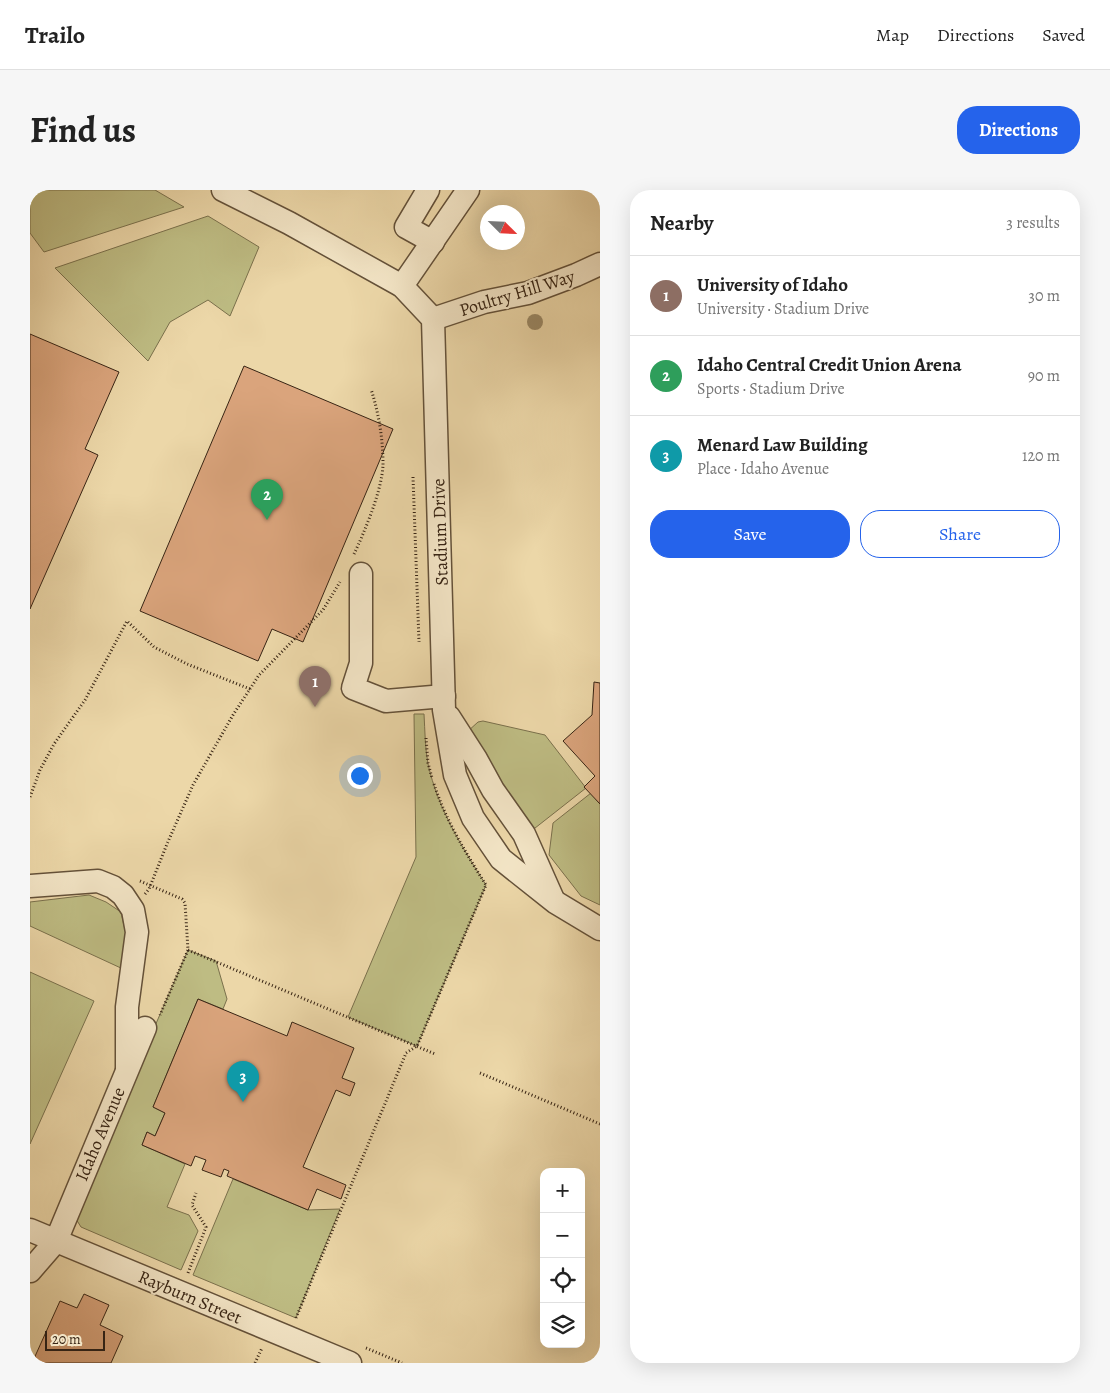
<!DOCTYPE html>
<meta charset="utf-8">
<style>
:root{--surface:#fff;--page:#f6f6f6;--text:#222;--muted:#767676;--line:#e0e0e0;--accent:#2563eb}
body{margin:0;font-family:Alegreya,serif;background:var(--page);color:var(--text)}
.controls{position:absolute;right:15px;bottom:15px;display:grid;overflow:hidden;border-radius:10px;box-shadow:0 5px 20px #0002}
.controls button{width:45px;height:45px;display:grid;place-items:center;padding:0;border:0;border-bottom:1px solid var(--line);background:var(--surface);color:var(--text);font:25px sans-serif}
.compass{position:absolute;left:450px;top:15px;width:45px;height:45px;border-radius:50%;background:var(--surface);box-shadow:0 5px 20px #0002;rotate:114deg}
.scale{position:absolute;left:15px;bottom:12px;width:60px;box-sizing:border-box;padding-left:5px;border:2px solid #372414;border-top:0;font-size:14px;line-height:18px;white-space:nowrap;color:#372414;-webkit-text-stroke:4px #f3e5c6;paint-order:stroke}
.you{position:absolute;left:329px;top:585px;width:18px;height:18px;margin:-12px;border:4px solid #fff;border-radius:50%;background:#1a73e8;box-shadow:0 0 0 8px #1a73e833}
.badge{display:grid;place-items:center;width:32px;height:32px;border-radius:50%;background:var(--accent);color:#fff;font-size:16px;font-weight:700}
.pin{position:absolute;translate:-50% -41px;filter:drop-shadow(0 1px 2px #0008)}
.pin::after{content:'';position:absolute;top:26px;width:18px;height:15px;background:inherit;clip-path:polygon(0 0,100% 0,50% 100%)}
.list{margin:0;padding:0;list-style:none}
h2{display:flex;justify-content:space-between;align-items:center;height:65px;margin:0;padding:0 20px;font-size:21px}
h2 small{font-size:16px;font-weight:400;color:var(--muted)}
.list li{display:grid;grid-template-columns:32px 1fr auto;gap:15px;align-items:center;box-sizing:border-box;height:80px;padding:0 20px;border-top:1px solid var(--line)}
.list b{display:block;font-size:19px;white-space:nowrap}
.list p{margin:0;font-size:16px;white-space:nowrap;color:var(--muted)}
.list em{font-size:16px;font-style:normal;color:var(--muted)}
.actions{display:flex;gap:10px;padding:15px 20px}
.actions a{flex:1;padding:11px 0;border:1px solid var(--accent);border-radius:20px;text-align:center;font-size:18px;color:var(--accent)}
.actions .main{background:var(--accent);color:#fff}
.icon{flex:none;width:28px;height:28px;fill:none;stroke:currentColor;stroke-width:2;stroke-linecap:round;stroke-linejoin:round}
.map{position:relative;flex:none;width:570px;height:1173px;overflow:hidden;border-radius:20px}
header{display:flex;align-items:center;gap:30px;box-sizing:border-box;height:70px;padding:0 25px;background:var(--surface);border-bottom:1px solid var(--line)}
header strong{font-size:24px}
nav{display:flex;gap:28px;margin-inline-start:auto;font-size:18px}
.intro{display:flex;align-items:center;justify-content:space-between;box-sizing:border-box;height:120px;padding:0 30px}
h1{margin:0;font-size:35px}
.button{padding:12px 22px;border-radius:20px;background:var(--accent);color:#fff;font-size:18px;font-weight:700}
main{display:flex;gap:30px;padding:0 30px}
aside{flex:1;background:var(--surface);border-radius:20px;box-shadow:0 5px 20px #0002}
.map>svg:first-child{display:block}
</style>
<header>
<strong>Trailo</strong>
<nav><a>Map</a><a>Directions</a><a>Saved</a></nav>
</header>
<div class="intro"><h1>Find us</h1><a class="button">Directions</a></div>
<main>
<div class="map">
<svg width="570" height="1173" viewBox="0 0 570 1173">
<rect width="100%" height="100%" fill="#ecd7a8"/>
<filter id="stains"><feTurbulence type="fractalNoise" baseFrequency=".004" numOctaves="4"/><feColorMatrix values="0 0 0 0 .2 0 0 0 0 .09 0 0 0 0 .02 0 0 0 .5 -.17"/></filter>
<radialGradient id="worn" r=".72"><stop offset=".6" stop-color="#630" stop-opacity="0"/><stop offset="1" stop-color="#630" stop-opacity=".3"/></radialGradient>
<g fill="#bebc83" stroke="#7a704c">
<polygon points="0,0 125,0 154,17 14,62 0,43"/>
<polygon points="178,26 229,57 200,126 178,110 140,132 118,171 25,78"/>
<path d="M384 524H394C395 541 395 558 398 574 408 619 432 657 456 695L387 856 318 827 386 667Z"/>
<polygon points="453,531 515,545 556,598 500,642 437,542 448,532"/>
<polygon points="561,603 570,614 570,715 551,706 519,665 523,633"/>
<polygon points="59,705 76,712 91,722 97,749 93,779 0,736 0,712"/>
<polygon points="158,760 186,771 197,809 193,819 168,809 123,917 135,923 125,946 117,942 112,955 155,974 137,1017 159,1025 168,1041 151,1080 51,1037 46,1029 88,921"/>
<polygon points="0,782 64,811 0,954"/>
<polygon points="203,989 278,1020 310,1019 266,1128 163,1085"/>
</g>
<g fill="#daa47c" stroke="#372414">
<polygon points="0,144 89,182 55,259 68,265 0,419"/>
<polygon points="214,176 363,239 273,452 242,439 228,471 110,421"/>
<polygon points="564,492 570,493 570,614 554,597 565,586 533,551 562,525"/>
<polygon points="168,809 257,846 262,832 324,858 312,888 325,893 320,906 306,900 273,977 316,995 311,1009 287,999 278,1020 197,986 199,981 194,979 191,987 172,980 176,970 165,966 161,976 112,955 117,942 125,946 135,923 123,917"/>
<polygon points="54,1104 79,1115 70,1135 93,1146 81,1173 2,1173 30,1111 47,1118"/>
</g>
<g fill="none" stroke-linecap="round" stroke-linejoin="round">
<defs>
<g id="minor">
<polyline points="193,0 259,33 372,96 403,129 414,520 425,585 443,628 471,669 525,712 570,739"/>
<polyline points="398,0 376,37 403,52"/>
<polyline points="372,96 438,0"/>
<polyline points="403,129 454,112 498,103 546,85 570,74"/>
<polyline points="331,384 331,473 323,498 356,511 414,506"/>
<polyline points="419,527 446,569 463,600 494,644 522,707"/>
<polyline points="0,696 68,691 83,697 93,705 103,720 107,742 97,817 97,879"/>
<polyline points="0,1040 320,1173"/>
<polyline points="0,1081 26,1051 115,838"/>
</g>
</defs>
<use href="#minor" stroke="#645139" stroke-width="25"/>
<g stroke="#372414" stroke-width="3" stroke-dasharray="1 2.5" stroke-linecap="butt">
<polyline points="383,287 389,452"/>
<path d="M324 364C335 341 352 300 353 275 353 249 349 224 341 199"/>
<polyline points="396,548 398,573 402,588"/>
<polyline points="0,607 10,580 24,554 55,510 97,431 124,457 157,474 220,499"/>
<polyline points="110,691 152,709 155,713 158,760 130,825"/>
<polyline points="115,704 119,699 137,654 163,595 203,525 229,485 293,420 310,392"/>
<polyline points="158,760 405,864"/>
<polyline points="450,883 570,934"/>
<polyline points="158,1083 176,1037 162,1015 166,1003"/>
<path d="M266 1128 376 863 387 856 456 695C436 663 416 631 404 594"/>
<polyline points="336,1158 372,1173"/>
<polyline points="225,1173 232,1158"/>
</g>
<use href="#minor" stroke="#f3e5c6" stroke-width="22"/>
</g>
<circle fill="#9b8966" cx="505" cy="132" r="8"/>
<g text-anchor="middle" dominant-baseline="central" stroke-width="4.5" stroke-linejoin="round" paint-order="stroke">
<g font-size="18" fill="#372414" stroke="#f3e5c6">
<text transform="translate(487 103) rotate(-17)">Poultry Hill Way</text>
<text transform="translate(410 342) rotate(-92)">Stadium Drive</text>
<text transform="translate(70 944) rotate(-67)">Idaho Avenue</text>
<text transform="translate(160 1107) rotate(23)">Rayburn Street</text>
</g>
</g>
<rect width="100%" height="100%" filter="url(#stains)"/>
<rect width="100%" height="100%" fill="url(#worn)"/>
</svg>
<div class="controls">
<button>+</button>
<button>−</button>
<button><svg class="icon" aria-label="locate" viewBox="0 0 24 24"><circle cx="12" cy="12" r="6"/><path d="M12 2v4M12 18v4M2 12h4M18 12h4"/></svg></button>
<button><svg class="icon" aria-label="layers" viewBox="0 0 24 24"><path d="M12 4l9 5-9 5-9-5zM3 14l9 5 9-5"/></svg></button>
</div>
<svg class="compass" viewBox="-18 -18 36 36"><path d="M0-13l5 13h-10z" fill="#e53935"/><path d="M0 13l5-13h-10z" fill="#767676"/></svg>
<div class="scale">20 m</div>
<div class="you"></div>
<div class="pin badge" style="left:285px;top:517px;background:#8d6e63">1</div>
<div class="pin badge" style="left:237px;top:330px;background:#2e9e5b">2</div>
<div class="pin badge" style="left:213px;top:912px;background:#0f9aa8">3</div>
</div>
<aside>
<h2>Nearby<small>3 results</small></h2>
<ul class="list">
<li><span class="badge" style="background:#8d6e63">1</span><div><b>University of Idaho</b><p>University · Stadium Drive</p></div><em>30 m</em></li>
<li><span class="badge" style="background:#2e9e5b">2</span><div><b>Idaho Central Credit Union Arena</b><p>Sports · Stadium Drive</p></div><em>90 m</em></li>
<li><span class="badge" style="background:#0f9aa8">3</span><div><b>Menard Law Building</b><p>Place · Idaho Avenue</p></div><em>120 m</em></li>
</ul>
<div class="actions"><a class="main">Save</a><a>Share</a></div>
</aside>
</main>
